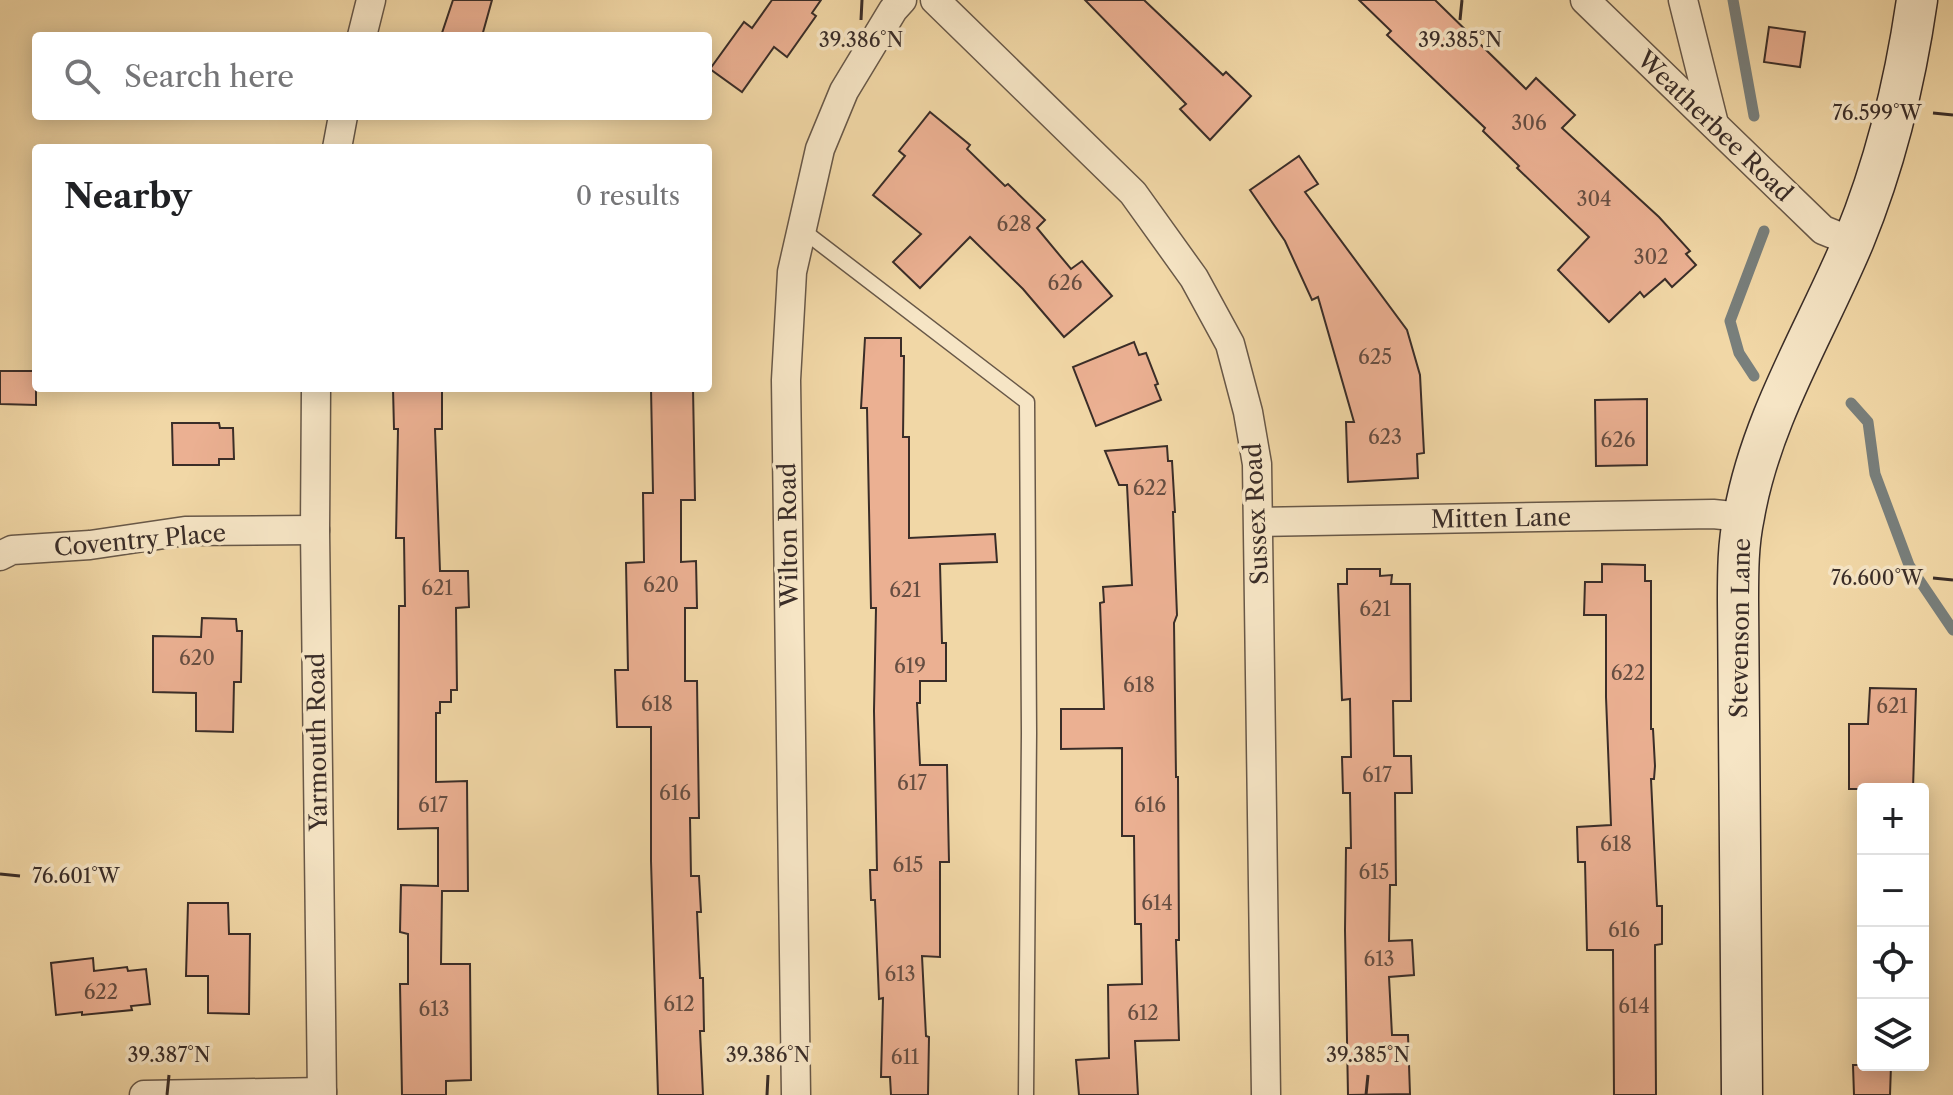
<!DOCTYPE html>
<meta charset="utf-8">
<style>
:root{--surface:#fff;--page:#f6f6f6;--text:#202124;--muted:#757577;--line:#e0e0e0}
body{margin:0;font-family:"Libre Caslon Text",serif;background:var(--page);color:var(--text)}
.controls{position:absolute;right:24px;bottom:24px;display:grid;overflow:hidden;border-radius:8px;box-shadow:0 4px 20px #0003}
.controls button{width:72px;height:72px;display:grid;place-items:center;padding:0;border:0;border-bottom:2px solid var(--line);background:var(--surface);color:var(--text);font:40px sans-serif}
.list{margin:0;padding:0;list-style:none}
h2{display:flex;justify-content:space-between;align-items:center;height:104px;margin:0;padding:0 32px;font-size:34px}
h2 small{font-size:26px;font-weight:400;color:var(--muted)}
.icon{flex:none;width:44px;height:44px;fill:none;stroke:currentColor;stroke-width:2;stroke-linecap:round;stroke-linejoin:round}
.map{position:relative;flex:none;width:1953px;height:1095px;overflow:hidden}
.search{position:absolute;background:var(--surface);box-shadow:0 4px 20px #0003;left:32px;top:32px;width:680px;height:88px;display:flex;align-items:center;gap:20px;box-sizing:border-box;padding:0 28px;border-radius:8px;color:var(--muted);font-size:30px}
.panel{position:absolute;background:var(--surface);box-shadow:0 4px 20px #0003;left:32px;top:144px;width:680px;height:248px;border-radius:8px}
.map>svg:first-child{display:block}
</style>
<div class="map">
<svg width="1953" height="1095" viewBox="0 0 1953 1095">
<rect width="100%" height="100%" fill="#f1d7a6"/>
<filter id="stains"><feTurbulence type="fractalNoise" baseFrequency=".0025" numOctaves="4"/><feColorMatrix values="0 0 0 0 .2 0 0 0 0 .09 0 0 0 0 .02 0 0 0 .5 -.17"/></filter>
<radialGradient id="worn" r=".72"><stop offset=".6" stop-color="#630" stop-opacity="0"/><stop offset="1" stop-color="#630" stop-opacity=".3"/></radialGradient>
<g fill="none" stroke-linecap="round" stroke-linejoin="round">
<g stroke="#787f7c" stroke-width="11">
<polyline points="1733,0 1754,116"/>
<polyline points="1754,376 1739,353 1730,321 1764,231"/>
<polyline points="1851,403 1868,422 1875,474 1909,565 1953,630"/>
</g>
</g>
<g fill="#ebb092" stroke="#3a2d28" stroke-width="2">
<polygon points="453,0 492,0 482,36 441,36"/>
<polygon points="772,0 821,0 812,13 816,16 787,57 774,47 742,92 710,69 744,22 752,28"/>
<polygon points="1085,0 1144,0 1223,75 1226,72 1251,96 1210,140 1180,109 1186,104"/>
<polygon points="1359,0 1435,0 1526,89 1536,78 1575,115 1562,128 1659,217 1690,251 1686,254 1696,265 1672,287 1665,279 1644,297 1640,292 1609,322 1558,270 1589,237 1517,168 1519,166 1483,131 1485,128 1387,35 1391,31"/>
<polygon points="1769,27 1805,32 1800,67 1764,62"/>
<polygon points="930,112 970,145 967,149 1005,186 1008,184 1045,220 1037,228 1071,269 1082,261 1112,296 1064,337 1023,289 970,237 920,288 893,262 921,234 873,195 905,156 899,151"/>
<polygon points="1299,156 1318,184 1305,192 1407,330 1420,375 1424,453 1417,454 1418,478 1348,482 1346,422 1354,422 1318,297 1312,300 1285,241 1250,190"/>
<polygon points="865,338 901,338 901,356 904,356 903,437 909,437 909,538 995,534 997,562 940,564 942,643 946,643 946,681 920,681 920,703 917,703 920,765 947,765 949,862 940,862 940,957 922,956 926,1036 929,1037 928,1095 891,1095 890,1077 881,1077 883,998 879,999 875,900 871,900 870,870 877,870 874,711 876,608 871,608 867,408 861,408"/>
<polygon points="1134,342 1139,355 1146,353 1158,384 1155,385 1161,400 1096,426 1073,367"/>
<polygon points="0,371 36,371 36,405 0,404"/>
<polygon points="393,388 442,388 442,429 435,429 440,571 468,571 469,607 456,608 457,690 451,690 451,702 440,702 440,713 436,713 436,782 467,781 468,891 442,891 441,964 470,964 471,1080 446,1081 446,1095 402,1095 400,984 408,984 408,934 400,932 401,885 438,886 438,828 398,829 399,606 405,606 404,538 396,538 398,429 394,429"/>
<polygon points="651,388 693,388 695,500 681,500 681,562 696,561 697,608 685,608 685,681 697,681 699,818 690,818 691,876 699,876 701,912 697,912 700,978 703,978 704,1031 700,1031 703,1095 658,1095 651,861 651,727 617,727 615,670 628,670 626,563 644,562 643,493 653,493"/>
<polygon points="1647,399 1647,465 1596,466 1595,400"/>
<polygon points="172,423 219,423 220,428 233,428 234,459 219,459 219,465 173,465"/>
<polygon points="1167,446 1168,461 1172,461 1175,512 1173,512 1177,615 1174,623 1176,777 1178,777 1179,940 1176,940 1179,1040 1135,1041 1138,1095 1079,1095 1076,1060 1109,1058 1108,985 1142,984 1141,924 1135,924 1134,836 1122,836 1122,748 1061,749 1061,709 1104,709 1100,603 1104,602 1103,587 1132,585 1127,485 1119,485 1105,451"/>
<polygon points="1602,564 1645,565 1645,581 1651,581 1651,729 1653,729 1655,766 1654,779 1651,779 1657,906 1662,906 1662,944 1655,945 1656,1095 1614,1095 1613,950 1587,950 1585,862 1578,862 1577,827 1611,825 1606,697 1606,615 1584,615 1585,582 1602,582"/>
<polygon points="1347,569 1380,569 1380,576 1392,575 1391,584 1410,584 1411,701 1393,701 1394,756 1411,756 1412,793 1395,793 1396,885 1390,885 1389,941 1412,940 1414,975 1389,977 1392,1035 1408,1035 1410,1094 1348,1095 1345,930 1346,848 1351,848 1350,793 1343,793 1342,757 1351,757 1350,699 1342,700 1338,584 1347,584"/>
<polygon points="202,618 236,619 237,631 242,631 241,682 234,682 233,732 196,731 196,693 153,692 153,636 201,637"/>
<polygon points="1870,688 1916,689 1913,789 1849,789 1849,724 1868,724"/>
<polygon points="188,903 228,903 229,934 250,934 249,1014 208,1013 208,976 186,976"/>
<polygon points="93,958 94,971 127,967 128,971 146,969 150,1004 131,1006 132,1010 82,1015 82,1012 56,1015 51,963"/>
<polygon points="1853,1065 1891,1065 1890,1095 1854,1095"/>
</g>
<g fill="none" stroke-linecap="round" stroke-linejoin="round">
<defs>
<polyline id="lane" points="801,229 1027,402 1029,733 1026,1095"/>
<g id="street">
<polyline points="935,0 1133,193 1194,278 1230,344 1248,412 1257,464 1266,1095"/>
<polyline points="1585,0 1823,230 1853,242"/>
<polyline points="1683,0 1714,124"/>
<polyline points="362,36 371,0"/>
<polyline points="337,148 343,116"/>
<polyline points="316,388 315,530 322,1095"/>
<polyline points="1259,522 1713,514 1743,517"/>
<polyline points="0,556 12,550 90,545 185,531 315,530"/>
<polyline points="144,1095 322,1092"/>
<polyline points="796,1095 786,380 792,272 820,149 844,91 893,10 902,0"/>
</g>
<path id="secondary" d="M1742 1095 1738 600C1738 572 1738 544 1744 516 1761 418 1816 331 1854 240 1886 162 1905 83 1917 0"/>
</defs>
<use href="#lane" stroke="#685848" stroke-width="17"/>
<use href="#street" stroke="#685848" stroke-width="31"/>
<use href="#secondary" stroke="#3a2d28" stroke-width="43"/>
<use href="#lane" stroke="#f6e5c5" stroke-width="14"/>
<use href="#street" stroke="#f6e5c5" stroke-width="28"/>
<use href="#secondary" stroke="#f6e5c5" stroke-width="40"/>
</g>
<path fill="none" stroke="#3a2d28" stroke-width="3" d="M861 20 862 0M1460 20 1462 0M1933 113 1953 115M1933 578 1953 580M0 874 20 876M167 1095 169 1075M767 1095 768 1075M1366 1095 1368 1075"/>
<g text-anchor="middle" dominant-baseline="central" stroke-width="7" stroke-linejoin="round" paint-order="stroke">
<g font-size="20" fill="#664e42">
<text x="1529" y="123">306</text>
<text x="1594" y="199">304</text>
<text x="1014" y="224">628</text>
<text x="1651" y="257">302</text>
<text x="1065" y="283">626</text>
<text x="1375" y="357">625</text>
<text x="1385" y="437">623</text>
<text x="1618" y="440">626</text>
<text x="1150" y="488">622</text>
<text x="661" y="585">620</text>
<text x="437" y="588">621</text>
<text x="905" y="590">621</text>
<text x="1375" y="609">621</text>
<text x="197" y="658">620</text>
<text x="910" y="666">619</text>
<text x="1628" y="673">622</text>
<text x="1139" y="685">618</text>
<text x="657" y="704">618</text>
<text x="1892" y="706">621</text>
<text x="1377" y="775">617</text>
<text x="912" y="783">617</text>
<text x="675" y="793">616</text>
<text x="433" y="805">617</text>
<text x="1150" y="805">616</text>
<text x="1616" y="844">618</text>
<text x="908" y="865">615</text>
<text x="1374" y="872">615</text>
<text x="1157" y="903">614</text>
<text x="1624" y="930">616</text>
<text x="1379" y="959">613</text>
<text x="900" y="974">613</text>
<text x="101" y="992">622</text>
<text x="679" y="1004">612</text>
<text x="1634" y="1006">614</text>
<text x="434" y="1009">613</text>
<text x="1143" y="1013">612</text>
<text x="905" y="1057">611</text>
</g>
<g font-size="24" fill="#3a2d28" stroke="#f6e5c5">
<text transform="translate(1715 126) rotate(44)">Weatherbee Road</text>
<text transform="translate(1256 514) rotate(-93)">Sussex Road</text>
<text transform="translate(1501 518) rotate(-1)">Mitten Lane</text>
<text transform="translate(788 535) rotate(-91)">Wilton Road</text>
<text transform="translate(140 540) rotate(-5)">Coventry Place</text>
<text transform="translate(1740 628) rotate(-89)">Stevenson Lane</text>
<text transform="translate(317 742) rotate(-91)">Yarmouth Road</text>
</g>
</g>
<g font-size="20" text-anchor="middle" fill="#3a2d28" stroke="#f6e5c5" stroke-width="7" stroke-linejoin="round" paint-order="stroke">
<text x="861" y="47">39.386°N</text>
<text x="1460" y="47">39.385°N</text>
<text x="1877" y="120">76.599°W</text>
<text x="1877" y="585">76.600°W</text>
<text x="76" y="883">76.601°W</text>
<text x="169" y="1062">39.387°N</text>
<text x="768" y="1062">39.386°N</text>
<text x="1368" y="1062">39.385°N</text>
</g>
<rect width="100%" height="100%" filter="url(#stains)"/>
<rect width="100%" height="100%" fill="url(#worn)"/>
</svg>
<div class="controls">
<button>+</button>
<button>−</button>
<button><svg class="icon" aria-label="locate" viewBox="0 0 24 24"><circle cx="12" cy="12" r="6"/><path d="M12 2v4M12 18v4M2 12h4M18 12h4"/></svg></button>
<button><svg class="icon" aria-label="layers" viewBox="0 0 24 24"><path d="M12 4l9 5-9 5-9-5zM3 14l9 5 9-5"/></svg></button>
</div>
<div class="search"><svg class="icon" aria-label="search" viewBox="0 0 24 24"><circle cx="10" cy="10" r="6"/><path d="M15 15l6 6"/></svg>Search here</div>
<section class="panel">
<h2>Nearby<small>0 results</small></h2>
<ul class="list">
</ul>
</section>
</div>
